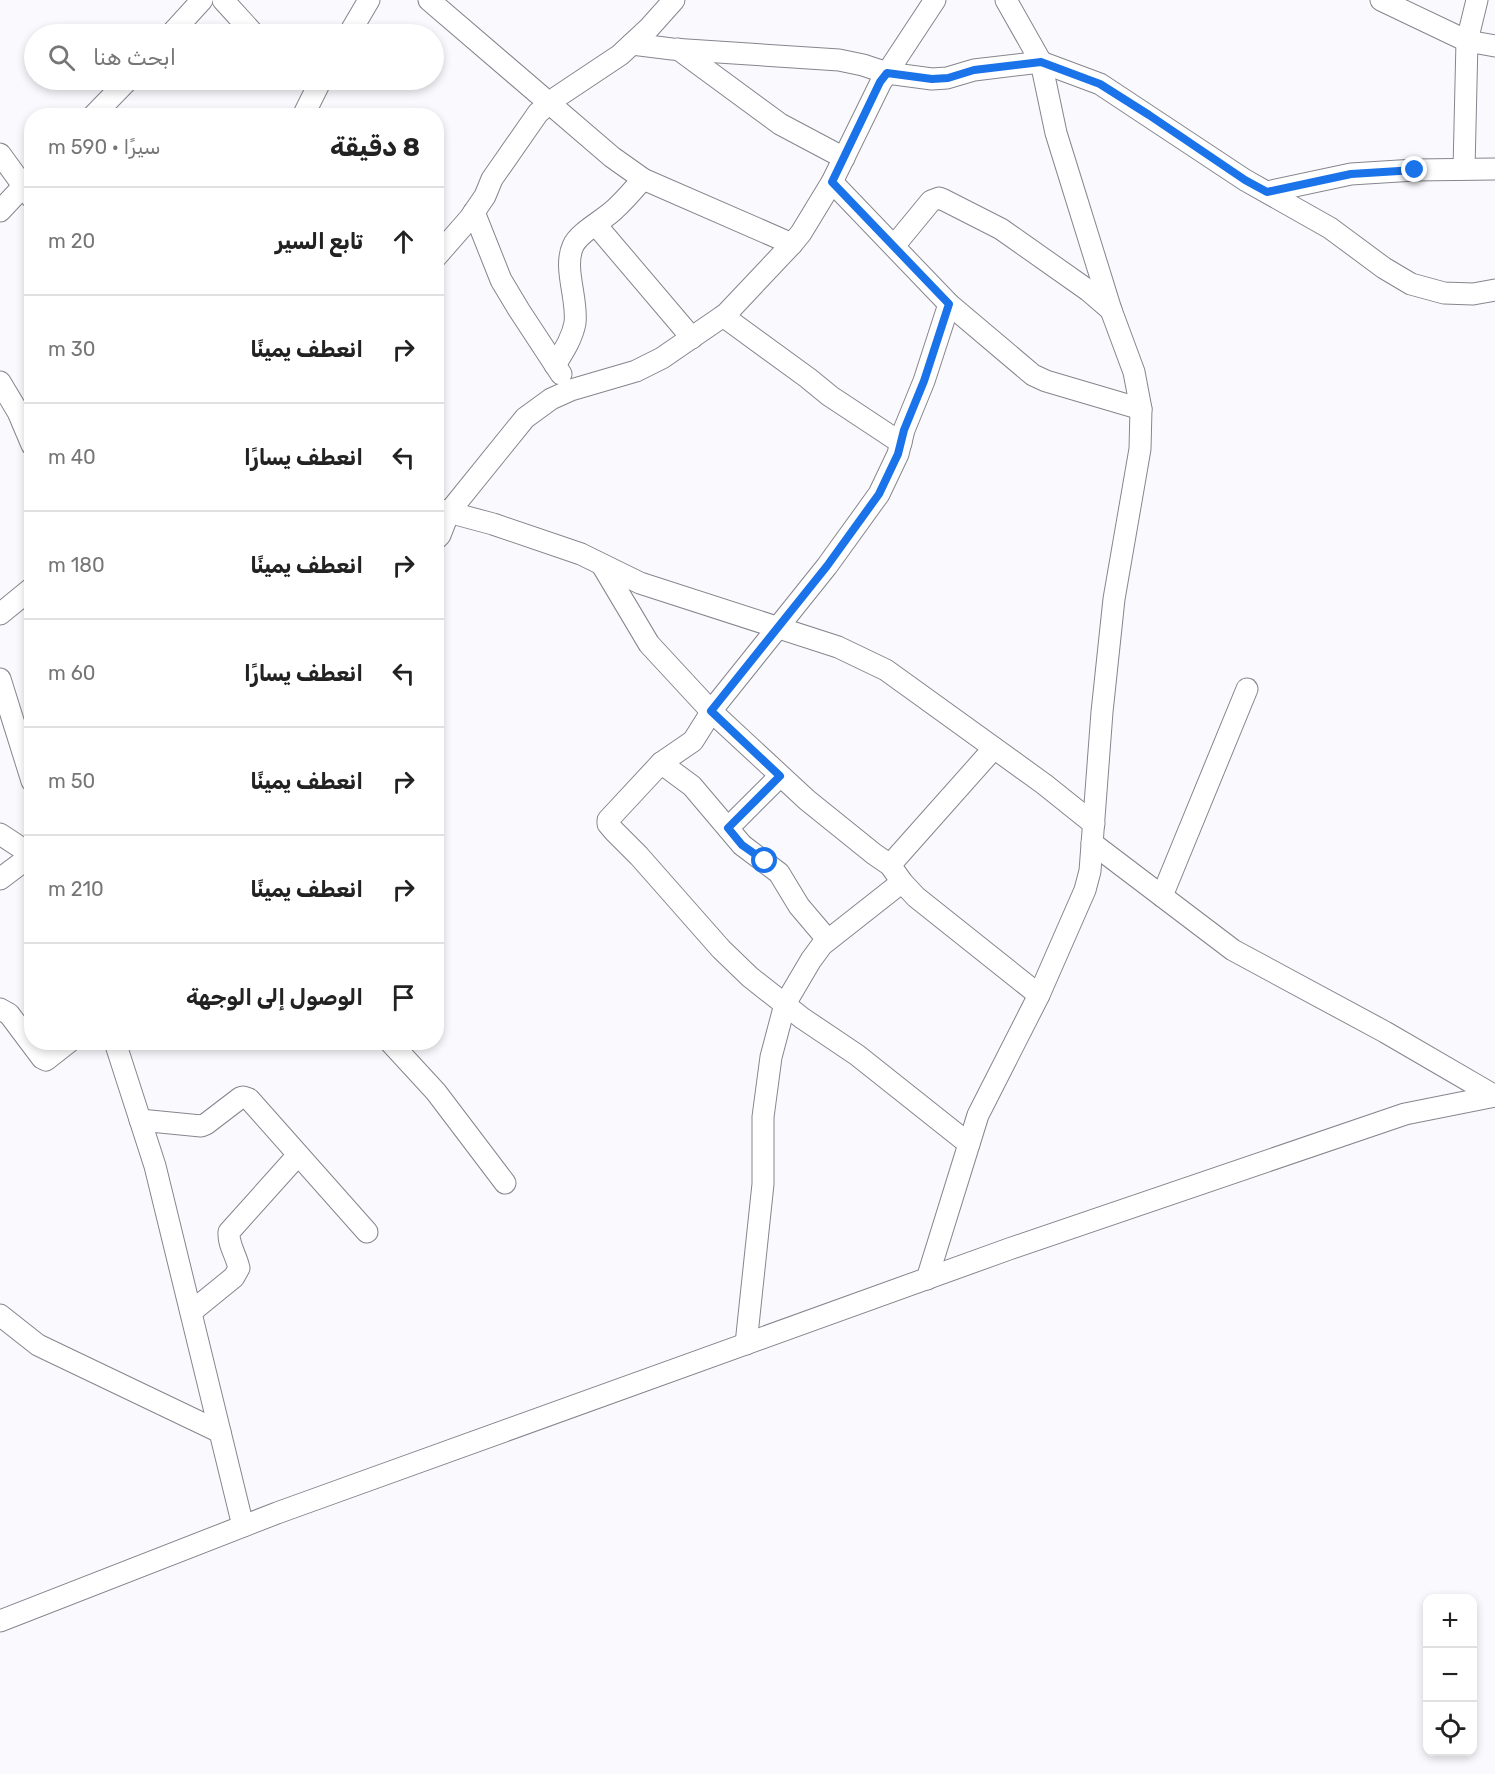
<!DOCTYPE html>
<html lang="ar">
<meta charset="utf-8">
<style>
:root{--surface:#fff;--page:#f2f2f2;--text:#222;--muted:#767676;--line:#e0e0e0}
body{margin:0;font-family:Rubik,Vazirmatn,sans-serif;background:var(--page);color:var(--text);direction:rtl}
.controls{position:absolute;right:18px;bottom:18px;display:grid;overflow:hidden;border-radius:12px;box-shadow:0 3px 9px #0003}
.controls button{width:54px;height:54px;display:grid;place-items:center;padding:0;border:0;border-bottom:2px solid var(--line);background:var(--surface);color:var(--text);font:30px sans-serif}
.stop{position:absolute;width:18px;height:18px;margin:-14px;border:4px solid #1a73e8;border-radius:50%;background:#fff}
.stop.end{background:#1a73e8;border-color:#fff;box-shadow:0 2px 6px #0008}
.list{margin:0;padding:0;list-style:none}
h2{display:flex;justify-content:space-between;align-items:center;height:78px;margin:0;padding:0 24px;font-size:26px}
h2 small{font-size:20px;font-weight:400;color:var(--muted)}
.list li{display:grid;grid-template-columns:39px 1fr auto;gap:18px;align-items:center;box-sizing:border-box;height:108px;padding:0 24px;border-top:2px solid var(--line)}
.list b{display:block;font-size:22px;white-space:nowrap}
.list em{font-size:20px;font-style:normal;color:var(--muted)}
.icon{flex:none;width:33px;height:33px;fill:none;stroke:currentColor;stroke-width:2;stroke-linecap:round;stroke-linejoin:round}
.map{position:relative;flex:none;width:1495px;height:1774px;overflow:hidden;direction:ltr}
.search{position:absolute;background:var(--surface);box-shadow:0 3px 9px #0003;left:24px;top:24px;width:420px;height:66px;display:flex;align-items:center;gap:15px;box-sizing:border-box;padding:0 21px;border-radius:33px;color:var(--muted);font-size:22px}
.panel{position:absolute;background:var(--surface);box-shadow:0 3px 9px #0003;left:24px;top:108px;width:420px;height:942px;border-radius:24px;direction:rtl}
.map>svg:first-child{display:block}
</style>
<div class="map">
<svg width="1495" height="1774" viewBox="0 0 1495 1774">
<rect width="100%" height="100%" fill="#fafafe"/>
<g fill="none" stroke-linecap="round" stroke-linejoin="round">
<defs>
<g id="street">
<polyline points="223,0 254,34"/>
<polyline points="429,0 612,157 643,179 792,244"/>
<polyline points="1381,0 1467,41 1495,46"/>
<polyline points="171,34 202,0"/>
<polyline points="349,34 369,0"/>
<polyline points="632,44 672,49 839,60 863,65 887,73 932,79 947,78 974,70 1041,62 1100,84 1245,180 1330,228 1384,268 1411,284 1444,293 1473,294 1495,290"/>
<polyline points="678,49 780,124 844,158"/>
<polyline points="93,116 128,80"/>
<polyline points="303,116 321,80"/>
<polyline points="0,154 32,198"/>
<polyline points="1464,169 1467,41 1477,0"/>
<polyline points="832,182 949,304 1033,375 1046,381 1141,409"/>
<polyline points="1267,192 1351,174 1415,170 1495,169"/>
<polyline points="0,211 32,177"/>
<polyline points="474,212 501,280 519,310 561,374"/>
<polyline points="596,225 692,338"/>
<polyline points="894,246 931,201 939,198 944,200 1001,229 1089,291 1111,310"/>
<polyline points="436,257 470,218 485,196 492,179 538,113 557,97 620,55 649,28 674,0"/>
<polyline points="949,304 924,381 904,430 898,454 879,494 827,566 715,706 693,741 661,763 608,820 608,824 614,831 639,856 721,949 750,977 802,1018 857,1055 969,1144"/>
<polyline points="723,316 808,378 830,396 901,443"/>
<path d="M555 365C563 352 572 339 575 323 578 299 563 268 573 246 579 232 604 220 615 209 625 200 634 189 643 179"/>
<polyline points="0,382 18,412 32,445"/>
<polyline points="437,509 493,524 581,554 640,583 838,647 886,670 1044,784 1094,824"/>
<polyline points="436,539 440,535 449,512 525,418 551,399 571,390 636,371 662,358 726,314 792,244 801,233 832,182 881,82 935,0"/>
<polyline points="602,565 649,644 711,711 807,800 874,854 890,865 902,882 916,897 1039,995"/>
<polyline points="0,614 32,588"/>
<polyline points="0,679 32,781"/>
<polyline points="661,763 692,786 742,845 779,873 799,906 827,939"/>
<polyline points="728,828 780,776"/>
<polyline points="0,834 32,855"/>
<polyline points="1092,843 1233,950 1385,1032 1495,1096"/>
<polyline points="890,865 994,748"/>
<polyline points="0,879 32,855"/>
<polyline points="1162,896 1247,689"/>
<polyline points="0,1009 9,1014 42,1058 46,1060 69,1042"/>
<polyline points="115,1042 155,1166 243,1526"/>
<polyline points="390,1042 436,1092 505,1183"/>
<polyline points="140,1120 201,1126 206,1124 240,1098 243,1097 249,1099 367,1232"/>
<polyline points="927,1279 978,1115 1039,995 1085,890 1090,871 1102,712 1114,599 1140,449 1141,409 1134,372 1111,310 1056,133 1041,62 1006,0"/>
<path d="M191 1312 234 1277 239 1268C236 1255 228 1244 229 1232L298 1155"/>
<polyline points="0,1315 38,1345 220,1432"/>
<polyline points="746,1344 763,1184 763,1117 771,1057 785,1004 811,960 822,945 902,882"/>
<polyline points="0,1621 277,1513 1009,1249 1405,1114 1495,1096"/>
</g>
</defs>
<use href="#street" stroke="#85858e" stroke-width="23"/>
<use href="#street" stroke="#fff" stroke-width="21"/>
</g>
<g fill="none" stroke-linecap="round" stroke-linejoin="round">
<polyline stroke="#1a73e8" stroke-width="8" points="765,861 742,845 728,828 780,776 711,711 827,566 879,494 898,454 904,430 924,381 949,304 832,182 880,82 887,73 932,79 948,78 974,70 1041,62 1100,84 1149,115 1245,180 1267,192 1351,174 1415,170"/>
</g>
</svg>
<div class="controls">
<button>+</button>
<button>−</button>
<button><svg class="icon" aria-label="locate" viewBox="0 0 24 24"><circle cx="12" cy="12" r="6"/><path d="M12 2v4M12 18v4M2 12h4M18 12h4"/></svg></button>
</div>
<div class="stop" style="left:765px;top:861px"></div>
<div class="stop end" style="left:1415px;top:170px"></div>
<div class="search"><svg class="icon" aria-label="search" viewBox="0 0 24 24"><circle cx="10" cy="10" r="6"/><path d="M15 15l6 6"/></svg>ابحث هنا</div>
<section class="panel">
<h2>8 دقيقة<small>سيرًا · 590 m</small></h2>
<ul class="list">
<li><svg class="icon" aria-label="ahead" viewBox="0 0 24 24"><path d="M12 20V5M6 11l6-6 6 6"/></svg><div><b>تابع السير</b></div><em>20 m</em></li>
<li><svg class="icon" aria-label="right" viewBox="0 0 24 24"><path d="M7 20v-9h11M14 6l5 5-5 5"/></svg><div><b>انعطف يمينًا</b></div><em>30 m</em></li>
<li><svg class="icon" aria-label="left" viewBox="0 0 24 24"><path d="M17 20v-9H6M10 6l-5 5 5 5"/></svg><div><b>انعطف يسارًا</b></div><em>40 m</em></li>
<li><svg class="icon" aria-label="right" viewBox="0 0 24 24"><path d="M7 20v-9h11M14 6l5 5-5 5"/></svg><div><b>انعطف يمينًا</b></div><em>180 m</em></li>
<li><svg class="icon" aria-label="left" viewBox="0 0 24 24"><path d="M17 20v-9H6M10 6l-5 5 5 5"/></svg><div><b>انعطف يسارًا</b></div><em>60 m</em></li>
<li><svg class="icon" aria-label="right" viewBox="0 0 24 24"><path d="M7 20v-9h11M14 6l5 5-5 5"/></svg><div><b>انعطف يمينًا</b></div><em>50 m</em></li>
<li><svg class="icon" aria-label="right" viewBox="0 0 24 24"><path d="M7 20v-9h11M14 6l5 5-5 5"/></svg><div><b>انعطف يمينًا</b></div><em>210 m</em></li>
<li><svg class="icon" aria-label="arrive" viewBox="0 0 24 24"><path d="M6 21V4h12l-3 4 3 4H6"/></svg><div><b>الوصول إلى الوجهة</b></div></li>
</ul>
</section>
</div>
